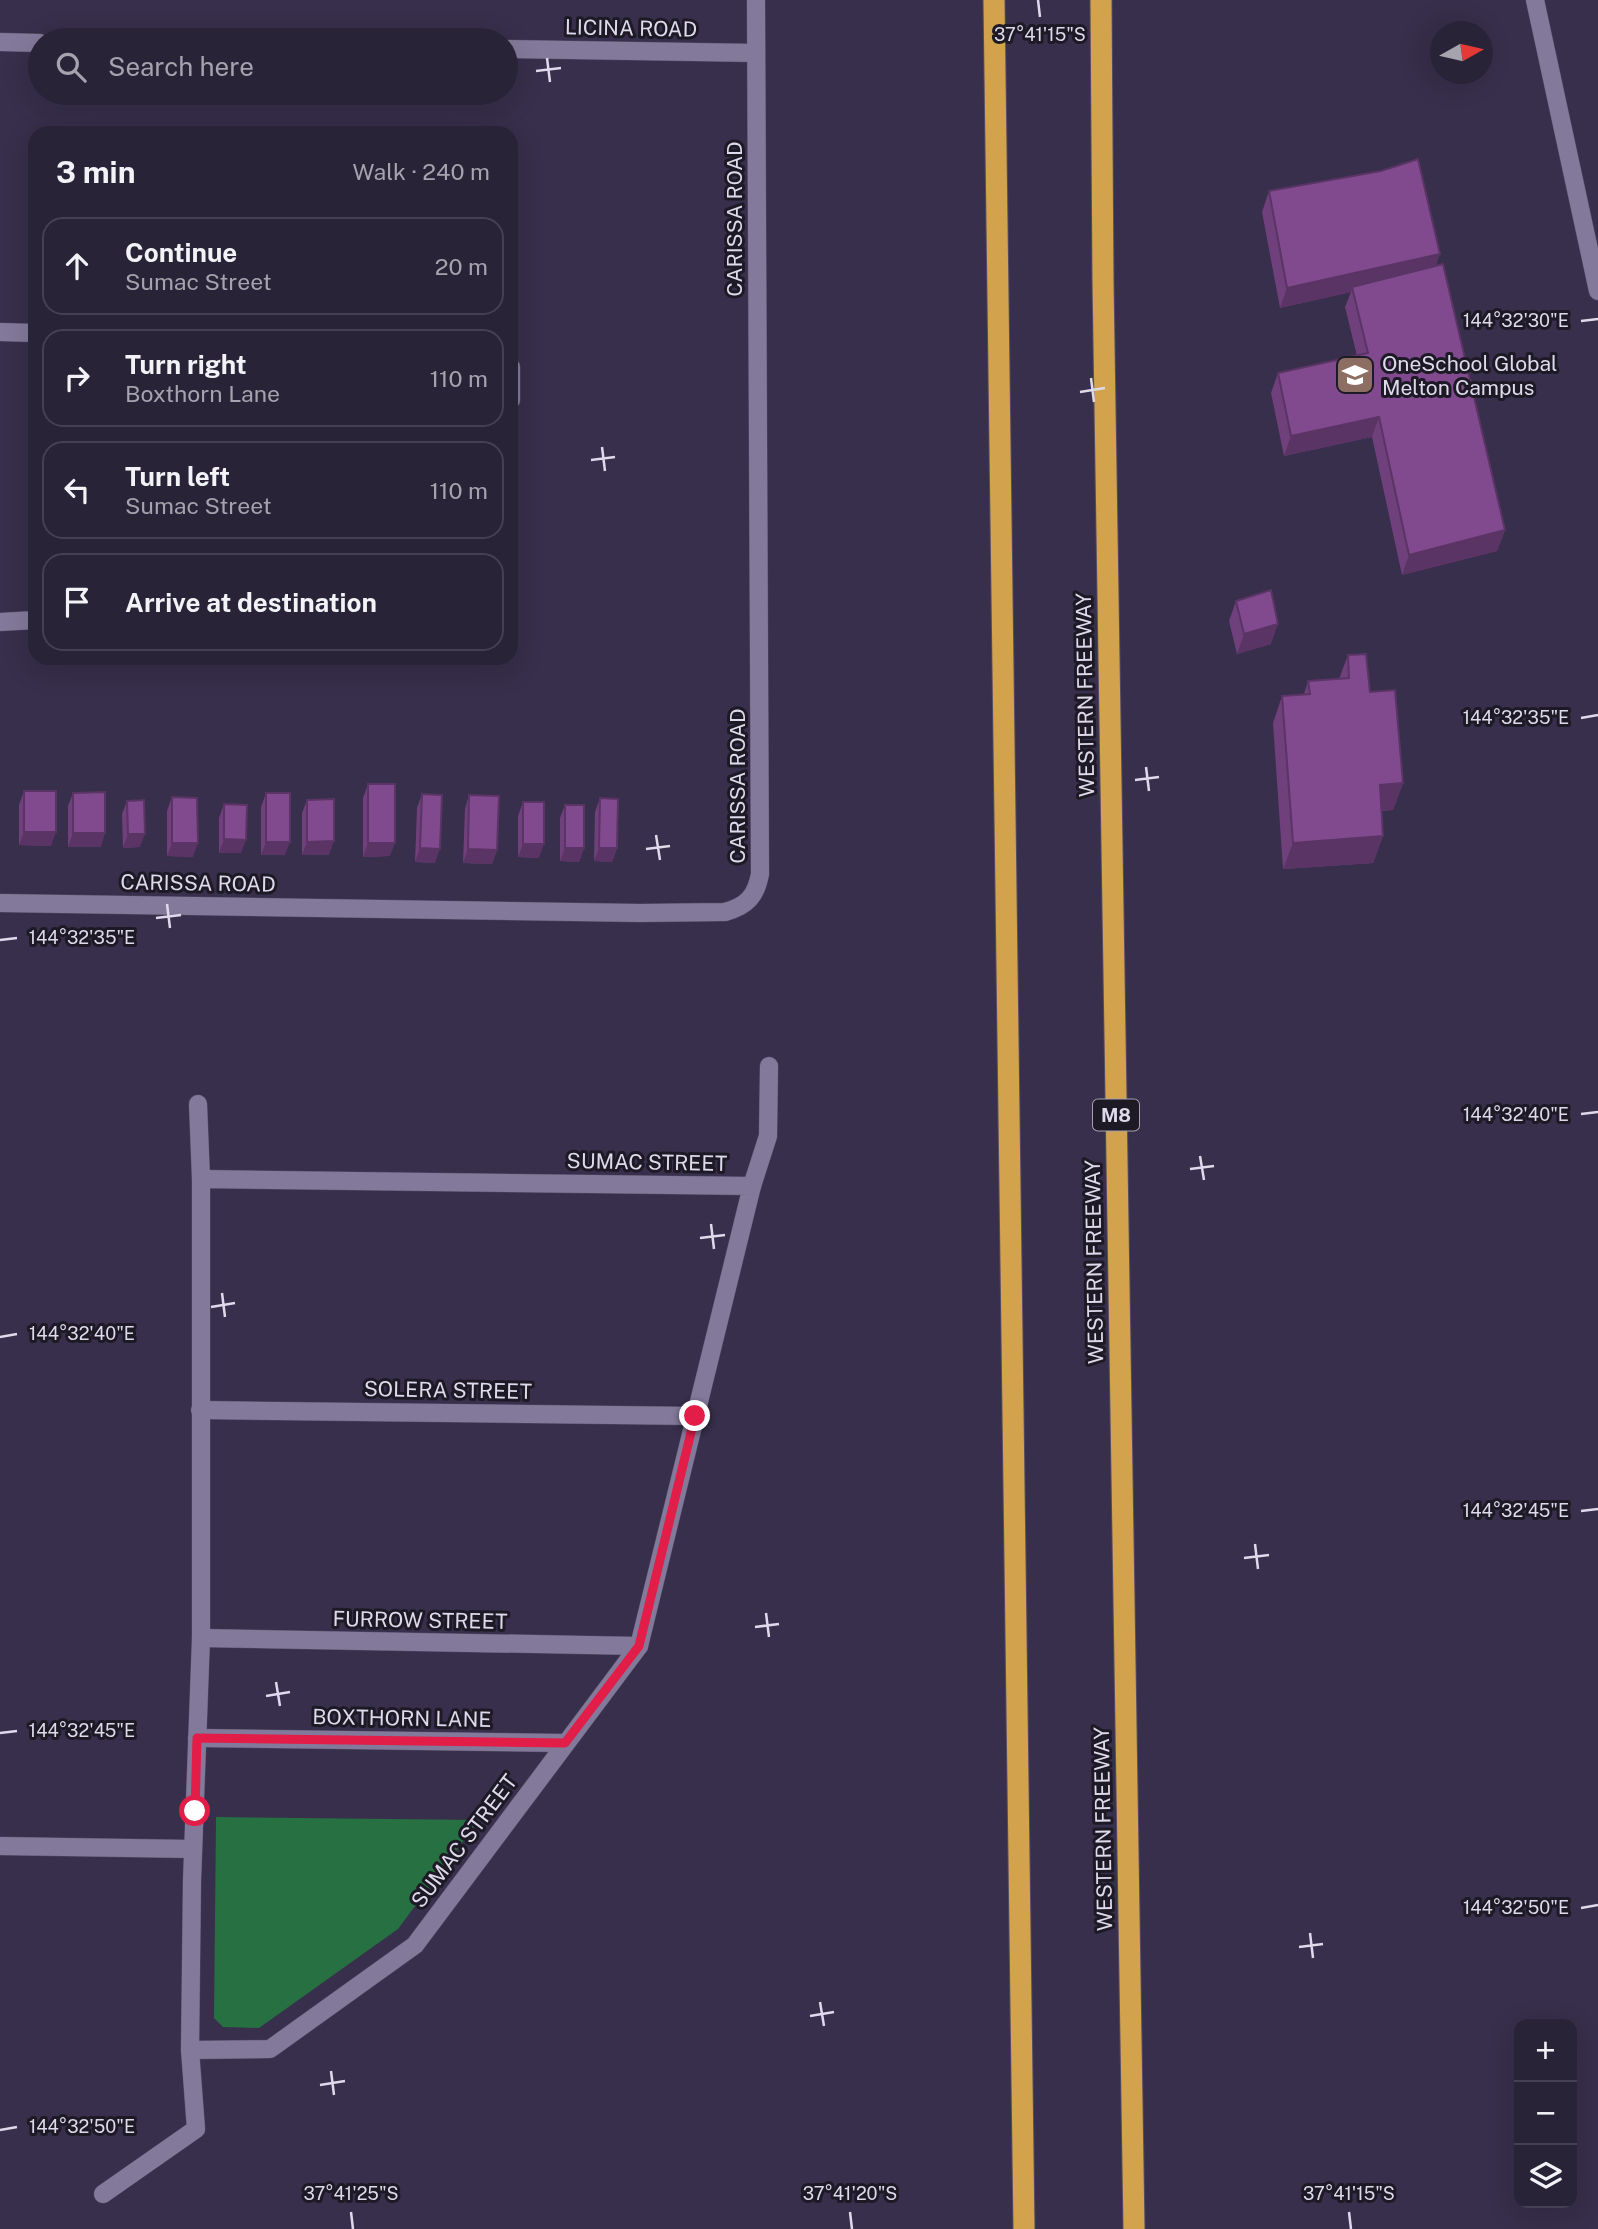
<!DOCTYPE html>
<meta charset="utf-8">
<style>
:root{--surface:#292338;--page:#352f43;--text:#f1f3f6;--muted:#a5a4ae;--line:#454053}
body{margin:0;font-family:"Public Sans",sans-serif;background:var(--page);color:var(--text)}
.controls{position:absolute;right:21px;bottom:21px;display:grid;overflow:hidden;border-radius:14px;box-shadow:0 7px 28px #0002}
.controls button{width:63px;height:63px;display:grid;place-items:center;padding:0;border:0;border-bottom:2px solid var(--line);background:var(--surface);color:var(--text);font:35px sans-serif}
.compass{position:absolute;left:1430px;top:21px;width:63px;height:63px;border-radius:50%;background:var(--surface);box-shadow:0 7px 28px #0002;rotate:82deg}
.stop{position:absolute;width:21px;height:21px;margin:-16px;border:5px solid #e11d48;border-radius:50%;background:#fff}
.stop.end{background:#e11d48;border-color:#fff;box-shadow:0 2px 7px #0008}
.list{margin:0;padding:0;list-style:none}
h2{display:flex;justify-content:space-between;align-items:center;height:91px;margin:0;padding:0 28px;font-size:30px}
h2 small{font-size:23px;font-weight:400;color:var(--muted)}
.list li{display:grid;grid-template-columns:46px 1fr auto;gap:21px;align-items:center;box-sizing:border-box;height:98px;margin:0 14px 14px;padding:0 14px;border:2px solid var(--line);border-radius:21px}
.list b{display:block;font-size:26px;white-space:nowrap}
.list p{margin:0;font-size:23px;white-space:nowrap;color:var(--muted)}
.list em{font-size:23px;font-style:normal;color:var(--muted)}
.icon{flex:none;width:38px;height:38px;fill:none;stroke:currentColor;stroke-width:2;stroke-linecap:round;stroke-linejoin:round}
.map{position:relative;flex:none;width:1598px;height:2229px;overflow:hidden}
.search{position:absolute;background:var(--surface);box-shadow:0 7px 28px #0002;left:28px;top:28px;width:490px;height:77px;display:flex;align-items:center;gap:18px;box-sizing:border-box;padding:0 24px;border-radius:38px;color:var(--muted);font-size:26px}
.panel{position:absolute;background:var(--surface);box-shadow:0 7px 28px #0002;left:28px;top:126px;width:490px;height:539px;border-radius:21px}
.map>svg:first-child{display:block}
</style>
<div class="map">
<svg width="1598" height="2229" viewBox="0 0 1598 2229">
<rect width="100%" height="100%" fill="#372f4b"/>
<polygon fill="#267042" points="216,1817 479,1820 398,1929 259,2028 223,2027 214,2018"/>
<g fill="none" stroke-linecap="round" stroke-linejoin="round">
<defs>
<g id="street">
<polyline points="0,42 40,43"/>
<polyline points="506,49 756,53"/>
<polyline points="0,332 35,333"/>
<polyline points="511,367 511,400"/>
<polyline points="0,622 35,620"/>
<path d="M0 903 640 913 725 912C747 906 756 896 760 874L756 0"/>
<polyline points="198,1104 201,1179"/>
<polygon points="201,1179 752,1186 639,1646 415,1945 270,2049 190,2050 192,1881 201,1638"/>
<polyline points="752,1186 768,1136 769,1066"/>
<polyline points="200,1410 695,1416"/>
<polyline points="201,1638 639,1646"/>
<polyline points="197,1738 565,1743"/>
<polyline points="0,1846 193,1849"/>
<polyline points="103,2194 196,2129 190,2050"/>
</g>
<polyline id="secondary" points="1535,0 1598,291"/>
<g id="highway">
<polyline points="994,0 1024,2229"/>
<polyline points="1101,0 1103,281 1134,2229"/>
</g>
</defs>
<use href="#street" stroke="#544d65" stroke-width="19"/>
<use href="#secondary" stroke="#544d65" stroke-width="19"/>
<use href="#highway" stroke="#544d65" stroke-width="23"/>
<use href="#street" stroke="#837a9b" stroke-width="18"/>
<use href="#secondary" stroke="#837a9b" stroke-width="18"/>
<use href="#highway" stroke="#d2a24c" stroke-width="21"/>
</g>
<g fill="#6f407b">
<polygon points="1269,191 1436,266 1505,530 1497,551 1402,575 1372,437 1284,456 1271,393 1278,373 1357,356 1345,307 1351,292 1280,308 1262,212"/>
<polygon points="1236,601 1271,644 1237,654 1229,621"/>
<polygon points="1348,655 1370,692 1403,783 1393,810 1382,811 1383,836 1373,863 1283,869 1273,723 1282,696 1304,694 1308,681 1339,679"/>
<polygon points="368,784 390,856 363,857 363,798"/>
<polygon points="24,791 51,846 19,845 19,805"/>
<polygon points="73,793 101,847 68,847 68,806"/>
<polygon points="266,793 285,855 261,855 261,807"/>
<polygon points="422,794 435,863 415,862 417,808"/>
<polygon points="469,795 497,850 492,864 463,863 465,809"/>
<polygon points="172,797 193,857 167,856 167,811"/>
<polygon points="600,798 617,848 612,862 594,861 595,812"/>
<polygon points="307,800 329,855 302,855 302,813"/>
<polygon points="127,801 140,847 123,848 122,814"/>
<polygon points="523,802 539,858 518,857 518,816"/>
<polygon points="224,804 241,853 219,853 219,818"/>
<polygon points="565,805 584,848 579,862 560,861 560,818"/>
</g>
<g fill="#5a3464">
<polygon points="1440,254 1433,274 1352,287 1351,292 1280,308 1287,288"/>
<polygon points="1379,417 1372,437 1284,456 1291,436"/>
<polygon points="1505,530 1497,551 1402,575 1409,555"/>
<polygon points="1278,624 1271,644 1237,654 1244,634"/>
<polygon points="1403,783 1393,810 1371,811 1380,785"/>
<polygon points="24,832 56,832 51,846 19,845"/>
<polygon points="73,833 105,833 101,847 68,847"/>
<polygon points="128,834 145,834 140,847 123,848"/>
<polygon points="1383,836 1373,863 1283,869 1293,843"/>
<polygon points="224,839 246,840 241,853 219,853"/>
<polygon points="334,841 329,855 302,855 307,842"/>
<polygon points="266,842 290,842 285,855 261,855"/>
<polygon points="172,843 198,843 193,857 167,856"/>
<polygon points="368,843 395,843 390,856 363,857"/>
<polygon points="523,844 544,844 539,858 518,857"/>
<polygon points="420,848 440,849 435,863 415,862"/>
<polygon points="565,848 584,848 579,862 560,861"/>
<polygon points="599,848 617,848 612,862 594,861"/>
<polygon points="468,849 497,850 492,864 463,863"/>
</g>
<g fill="#814a8f" stroke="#5a3464" stroke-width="2">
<polygon points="1418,159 1440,254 1287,288 1269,191 1381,171"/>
<polygon points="1443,264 1505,530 1409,555 1379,417 1291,436 1278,373 1368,353 1352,287"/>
<polygon points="1271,590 1278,624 1244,634 1236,601"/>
<polygon points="1366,654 1370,692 1395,690 1403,783 1380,785 1383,836 1293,843 1282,696 1310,694 1308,681 1349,678 1348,655"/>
<rect x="368" y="784" width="27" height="59"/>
<rect x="24" y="791" width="32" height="41"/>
<polygon points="105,792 105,833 73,833 73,793"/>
<rect x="266" y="793" width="24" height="49"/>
<polygon points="422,794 442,795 440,849 420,848"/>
<polygon points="469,795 499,796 497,850 468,849"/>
<polygon points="172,797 197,798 198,843 172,843"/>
<polygon points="600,798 618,799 617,848 599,848"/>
<polygon points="334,799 334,841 307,842 307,800"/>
<polygon points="144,800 145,834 128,834 127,801"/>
<rect x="523" y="802" width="21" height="42"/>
<polygon points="224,804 247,805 246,840 224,839"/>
<rect x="565" y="805" width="19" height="43"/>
</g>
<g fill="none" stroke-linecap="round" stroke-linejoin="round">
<polyline stroke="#e11d48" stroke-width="9" points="195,1811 197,1738 565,1743 639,1646 695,1416"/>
</g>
<path fill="none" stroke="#dedaec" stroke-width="2.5" d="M1038 0 1040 17M547 58 550 82M536 71 561 68M1581 321 1598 319M1091 378 1094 402M1080 392 1105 388M602 447 605 471M591 460 615 457M1581 718 1598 715M1146 767 1149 791M1135 780 1159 777M656 835 660 860M646 849 670 846M167 904 170 928M156 918 181 915M0 940 17 938M1581 1114 1598 1112M1200 1156 1204 1180M1190 1169 1214 1166M711 1224 714 1249M700 1238 725 1235M222 1293 225 1317M211 1307 235 1303M0 1337 17 1334M1581 1511 1598 1509M1255 1544 1258 1569M1244 1558 1269 1555M766 1613 769 1637M755 1627 779 1624M276 1682 280 1706M266 1696 290 1692M0 1733 17 1731M1581 1908 1598 1905M1310 1933 1313 1958M1299 1947 1323 1944M820 2002 824 2026M810 2016 834 2012M331 2071 334 2095M320 2085 345 2081M0 2130 17 2127M351 2212 353 2229M850 2212 852 2229M1349 2212 1351 2229"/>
<defs>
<symbol id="school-square" viewBox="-11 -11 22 22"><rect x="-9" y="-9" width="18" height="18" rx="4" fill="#8d6e63" stroke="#1d1a26"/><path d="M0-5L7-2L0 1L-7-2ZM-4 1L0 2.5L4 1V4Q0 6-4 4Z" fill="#fff"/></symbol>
</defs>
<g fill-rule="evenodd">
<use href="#school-square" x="1333" y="353" width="44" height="44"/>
</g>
<g text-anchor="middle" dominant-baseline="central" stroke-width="6" stroke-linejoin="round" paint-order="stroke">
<rect fill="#1d1a26" stroke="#a4a0b1" stroke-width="2" x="1093" y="1099.5" width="46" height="31" rx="5"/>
<g font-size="19" font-weight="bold" fill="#dedaec">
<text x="1116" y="1115">M8</text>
</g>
<g font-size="21" fill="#dedaec" stroke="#1d1a26">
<text transform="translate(631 28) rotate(1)">LICINA ROAD</text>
<text transform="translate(734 219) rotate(-90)">CARISSA ROAD</text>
<text transform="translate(1085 695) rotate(-91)">WESTERN FREEWAY</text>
<text transform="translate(737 786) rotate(-90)">CARISSA ROAD</text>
<text transform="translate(198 883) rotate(1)">CARISSA ROAD</text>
<text transform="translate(647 1162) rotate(1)">SUMAC STREET</text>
<text transform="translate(1094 1262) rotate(-91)">WESTERN FREEWAY</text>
<text transform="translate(448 1390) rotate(1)">SOLERA STREET</text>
<text transform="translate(420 1620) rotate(1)">FURROW STREET</text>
<text transform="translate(402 1718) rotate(1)">BOXTHORN LANE</text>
<text transform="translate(1103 1829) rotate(-91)">WESTERN FREEWAY</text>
<text transform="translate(464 1841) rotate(-53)">SUMAC STREET</text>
</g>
<g font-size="21" fill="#dedaec" stroke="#1d1a26" text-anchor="start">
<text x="1382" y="363">OneSchool Global<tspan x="1382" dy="24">Melton Campus</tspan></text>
</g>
</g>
<g font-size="18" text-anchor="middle" fill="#dedaec" stroke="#1d1a26" stroke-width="6" stroke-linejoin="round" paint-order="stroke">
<text x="1040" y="41">37°41'15"S</text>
<text x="1516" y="327">144°32'30"E</text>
<text x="1516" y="724">144°32'35"E</text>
<text x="82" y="944">144°32'35"E</text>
<text x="1516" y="1121">144°32'40"E</text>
<text x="82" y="1340">144°32'40"E</text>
<text x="1516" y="1517">144°32'45"E</text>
<text x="82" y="1737">144°32'45"E</text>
<text x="1516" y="1914">144°32'50"E</text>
<text x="82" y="2133">144°32'50"E</text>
<text x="351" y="2200">37°41'25"S</text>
<text x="850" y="2200">37°41'20"S</text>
<text x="1349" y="2200">37°41'15"S</text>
</g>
</svg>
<div class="controls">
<button>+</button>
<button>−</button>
<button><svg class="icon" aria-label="layers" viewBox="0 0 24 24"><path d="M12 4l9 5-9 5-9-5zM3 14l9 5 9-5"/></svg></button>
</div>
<svg class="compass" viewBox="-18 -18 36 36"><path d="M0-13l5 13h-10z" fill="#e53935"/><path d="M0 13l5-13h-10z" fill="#a5a4ae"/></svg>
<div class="stop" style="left:195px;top:1811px"></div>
<div class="stop end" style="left:695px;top:1416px"></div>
<div class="search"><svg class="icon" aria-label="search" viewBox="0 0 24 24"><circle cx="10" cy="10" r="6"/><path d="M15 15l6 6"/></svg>Search here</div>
<section class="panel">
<h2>3 min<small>Walk · 240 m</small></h2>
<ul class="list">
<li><svg class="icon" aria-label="ahead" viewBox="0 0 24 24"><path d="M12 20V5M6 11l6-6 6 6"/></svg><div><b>Continue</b><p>Sumac Street</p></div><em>20 m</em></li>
<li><svg class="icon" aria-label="right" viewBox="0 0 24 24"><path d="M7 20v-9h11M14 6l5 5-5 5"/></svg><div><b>Turn right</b><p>Boxthorn Lane</p></div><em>110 m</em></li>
<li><svg class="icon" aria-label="left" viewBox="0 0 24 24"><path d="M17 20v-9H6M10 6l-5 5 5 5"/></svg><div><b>Turn left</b><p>Sumac Street</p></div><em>110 m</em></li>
<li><svg class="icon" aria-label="arrive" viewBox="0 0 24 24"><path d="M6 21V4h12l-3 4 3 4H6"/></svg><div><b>Arrive at destination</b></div></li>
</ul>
</section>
</div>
